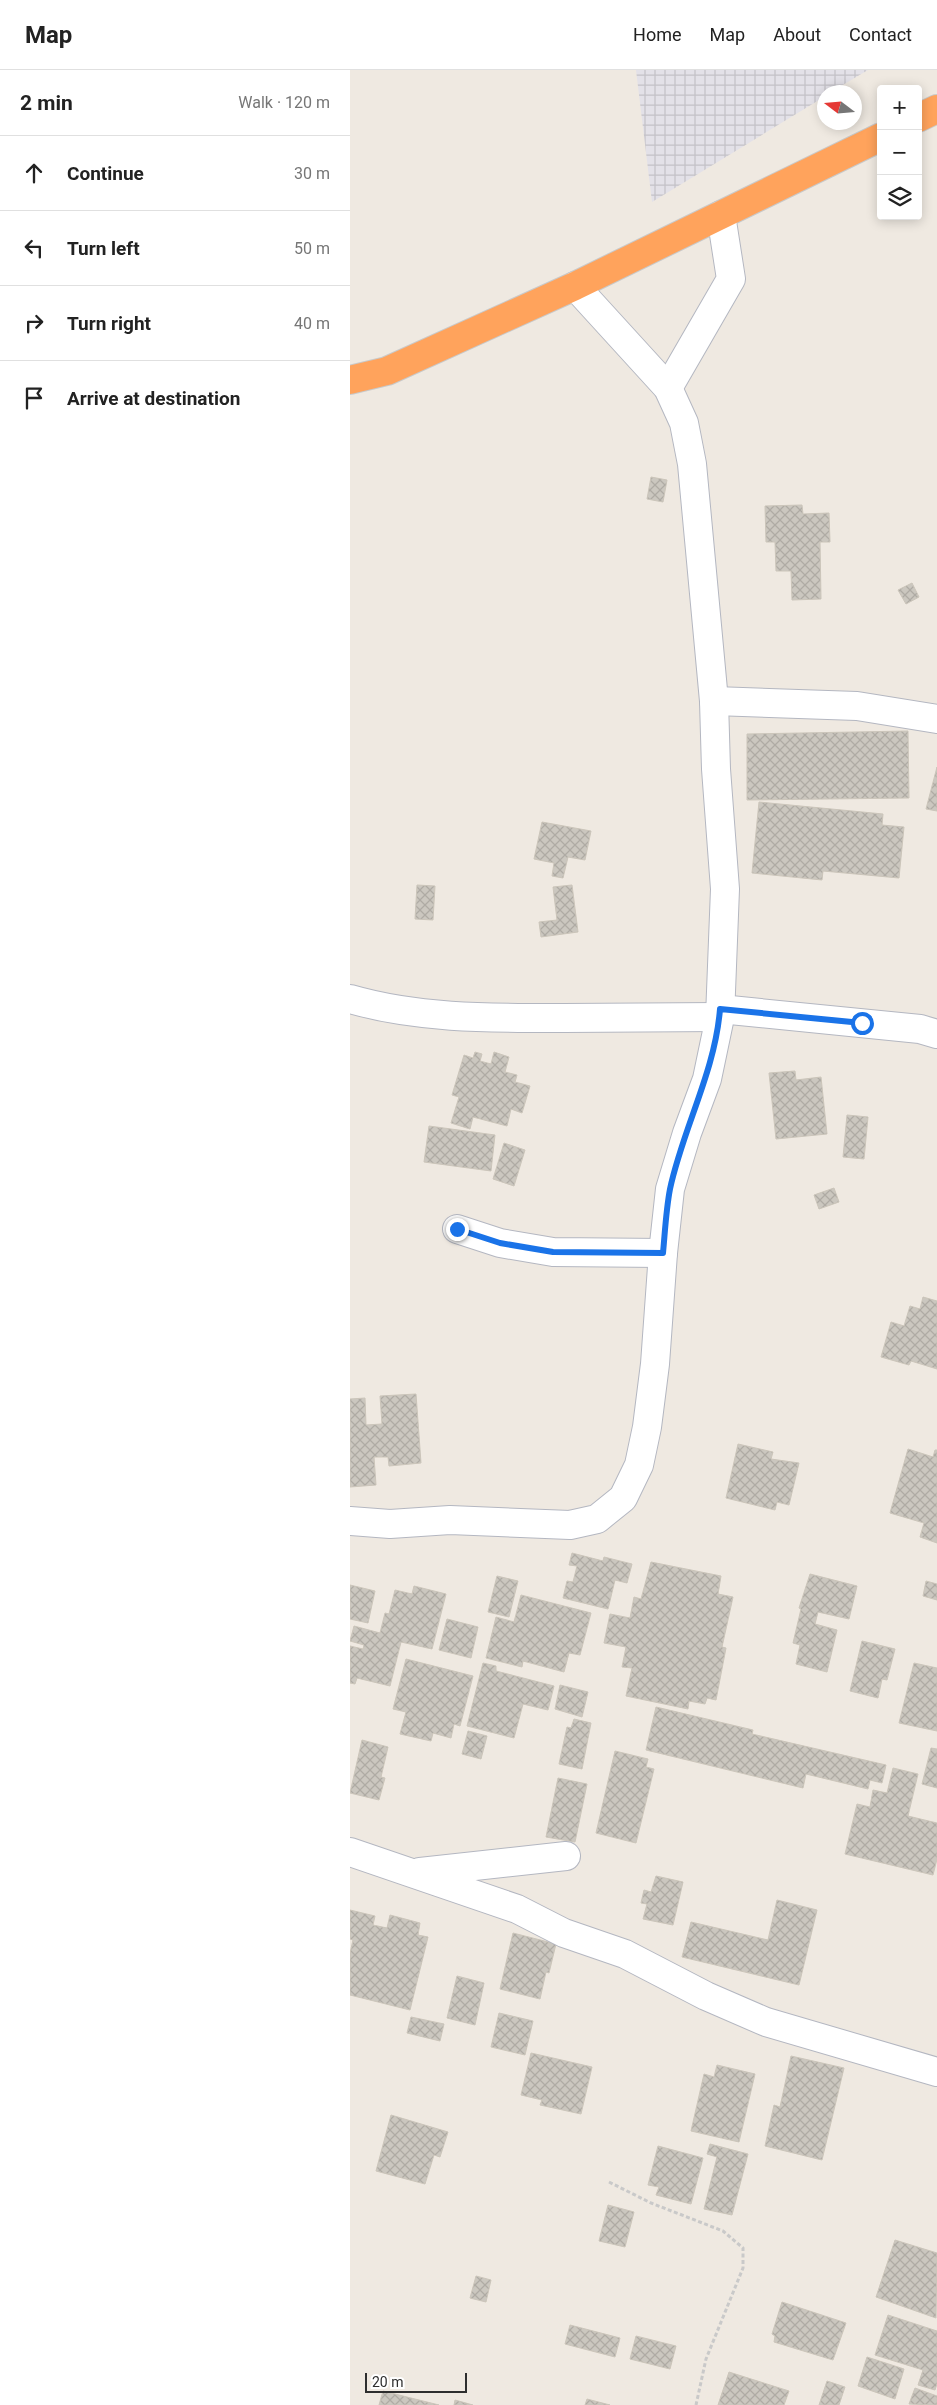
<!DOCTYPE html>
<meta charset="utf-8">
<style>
:root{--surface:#fff;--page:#f6f6f6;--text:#222;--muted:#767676;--line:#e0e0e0}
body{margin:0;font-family:Roboto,sans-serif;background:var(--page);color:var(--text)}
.controls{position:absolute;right:15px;top:15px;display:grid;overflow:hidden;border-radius:5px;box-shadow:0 2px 12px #0003}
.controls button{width:45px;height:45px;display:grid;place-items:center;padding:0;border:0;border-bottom:1px solid var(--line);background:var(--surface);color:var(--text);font:25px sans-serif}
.compass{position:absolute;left:467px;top:15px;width:45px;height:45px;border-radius:50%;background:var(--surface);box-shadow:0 2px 12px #0003;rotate:286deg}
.scale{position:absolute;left:15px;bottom:12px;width:102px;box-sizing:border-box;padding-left:5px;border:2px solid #2e2e2e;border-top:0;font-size:14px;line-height:18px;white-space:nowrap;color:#2e2e2e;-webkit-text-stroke:4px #fff;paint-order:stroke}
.stop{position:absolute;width:15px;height:15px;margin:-11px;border:4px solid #1a73e8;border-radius:50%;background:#fff}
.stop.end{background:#1a73e8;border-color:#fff;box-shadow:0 1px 5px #0008}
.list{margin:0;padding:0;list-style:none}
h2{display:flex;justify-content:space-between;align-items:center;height:65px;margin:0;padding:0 20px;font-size:21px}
h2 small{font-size:16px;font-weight:400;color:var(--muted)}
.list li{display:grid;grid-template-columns:32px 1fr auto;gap:15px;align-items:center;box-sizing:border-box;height:75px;padding:0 20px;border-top:1px solid var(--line)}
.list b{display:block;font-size:19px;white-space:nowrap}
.list em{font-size:16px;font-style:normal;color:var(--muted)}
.icon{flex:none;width:28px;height:28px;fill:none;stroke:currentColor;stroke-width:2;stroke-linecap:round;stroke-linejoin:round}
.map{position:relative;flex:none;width:587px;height:2335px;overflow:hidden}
header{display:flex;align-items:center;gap:30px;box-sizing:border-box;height:70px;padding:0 25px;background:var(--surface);border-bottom:1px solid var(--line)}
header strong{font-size:24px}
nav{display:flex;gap:28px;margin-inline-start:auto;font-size:18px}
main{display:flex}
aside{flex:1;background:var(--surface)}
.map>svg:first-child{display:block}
</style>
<header>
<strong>Map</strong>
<nav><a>Home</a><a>Map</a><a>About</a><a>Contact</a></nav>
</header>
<main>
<aside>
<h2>2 min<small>Walk · 120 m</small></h2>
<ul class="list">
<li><svg class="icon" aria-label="ahead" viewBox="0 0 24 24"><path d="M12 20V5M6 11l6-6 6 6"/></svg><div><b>Continue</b></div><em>30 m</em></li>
<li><svg class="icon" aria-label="left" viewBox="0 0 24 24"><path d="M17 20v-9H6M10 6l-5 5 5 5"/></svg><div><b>Turn left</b></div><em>50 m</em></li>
<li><svg class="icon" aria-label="right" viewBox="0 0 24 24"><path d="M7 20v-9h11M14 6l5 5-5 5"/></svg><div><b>Turn right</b></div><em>40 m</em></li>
<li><svg class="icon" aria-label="arrive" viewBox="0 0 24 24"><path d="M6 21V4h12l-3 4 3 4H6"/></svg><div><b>Arrive at destination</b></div></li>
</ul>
</aside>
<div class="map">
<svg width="587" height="2335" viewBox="0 0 587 2335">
<defs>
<pattern id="industrial-grid" width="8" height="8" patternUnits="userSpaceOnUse" patternTransform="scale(1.25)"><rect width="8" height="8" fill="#e3e1e8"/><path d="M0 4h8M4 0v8" fill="none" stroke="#c3c1c7"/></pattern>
<pattern id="building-cross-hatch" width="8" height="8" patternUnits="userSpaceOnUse" patternTransform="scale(1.25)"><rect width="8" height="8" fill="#cbc7bf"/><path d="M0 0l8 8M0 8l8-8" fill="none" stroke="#afaba4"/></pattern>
</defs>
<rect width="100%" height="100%" fill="#efe9e1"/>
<polygon fill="url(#industrial-grid)" points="286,0 518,0 481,22 474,22 474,27 302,132"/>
<g fill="url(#building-cross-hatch)" stroke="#cbc5ba">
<polygon points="301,407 317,410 313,432 297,429"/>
<polygon points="452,435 453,444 479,443 480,472 470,472 471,529 442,530 441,501 426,501 425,472 416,472 415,436"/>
<polygon points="562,513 569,527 556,534 548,520"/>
<polygon points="558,661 559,728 397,730 397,664"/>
<polygon points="587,697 587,741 576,739"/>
<polygon points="409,732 533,744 532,755 554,757 549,808 473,801 472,810 402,803"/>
<polygon points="192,752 241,761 235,790 218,787 213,808 202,806 204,793 184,789"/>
<polygon points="67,815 85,816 83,850 65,849"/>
<polygon points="222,815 228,862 191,867 189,852 207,850 203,817"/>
<polygon points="125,982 132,984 130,991 141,994 144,982 159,987 155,1002 167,1005 165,1012 180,1016 172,1043 161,1039 157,1056 123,1047 120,1059 101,1053 109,1027 102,1025 114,985 123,988"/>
<polygon points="445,1001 446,1010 471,1007 477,1064 426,1069 419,1003"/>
<polygon points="497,1045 518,1047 514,1089 493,1087"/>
<polygon points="79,1056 145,1065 141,1101 74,1092"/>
<polygon points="154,1073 175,1080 164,1116 143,1109"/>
<polygon points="484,1118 489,1132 469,1139 464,1125"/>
<polygon points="573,1227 587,1231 587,1299 561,1291 559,1295 531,1287 541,1252 554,1256 560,1236 570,1239"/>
<polygon points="66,1324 71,1393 39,1396 38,1387 24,1387 26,1415 0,1417 0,1329 15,1328 16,1355 32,1354 30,1326"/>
<polygon points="388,1374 423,1382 421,1389 449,1393 439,1435 427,1432 425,1440 376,1428"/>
<polygon points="558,1379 583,1387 585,1380 587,1380 587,1473 570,1467 574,1453 540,1443"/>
<polygon points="222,1483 253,1491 254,1487 282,1494 277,1513 265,1510 258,1539 213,1528 217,1511 223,1512 227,1496 219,1495"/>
<polygon points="301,1492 371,1506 368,1524 383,1527 372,1577 376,1578 366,1630 357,1628 355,1634 339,1631 338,1639 276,1626 282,1598 272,1597 276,1577 254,1573 260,1544 280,1548 284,1527 291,1529"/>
<polygon points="460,1504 507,1516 499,1549 468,1542 465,1554 487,1560 477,1602 446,1594 450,1575 443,1573 451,1539 449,1538"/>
<polygon points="147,1506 168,1511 159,1547 138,1542"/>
<polygon points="576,1511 587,1514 587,1530 573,1526"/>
<polygon points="0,1515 25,1521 18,1553 0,1549"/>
<polygon points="64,1516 96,1524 82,1579 51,1572 40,1616 7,1608 5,1614 0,1613 0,1576 13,1579 14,1575 0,1571 4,1556 30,1563 35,1543 39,1544 45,1520 62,1524"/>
<polygon points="171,1525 241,1543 230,1585 219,1583 214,1602 173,1591 172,1597 136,1588 146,1547 164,1552"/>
<polygon points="97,1549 128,1557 121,1588 89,1580"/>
<polygon points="512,1571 545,1579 537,1610 532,1609 528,1628 500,1621"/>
<polygon points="56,1589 123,1606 110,1656 104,1654 101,1668 83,1663 81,1671 50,1664 56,1642 43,1639"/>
<polygon points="133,1593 146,1596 146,1601 204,1616 198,1640 173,1634 164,1668 117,1656"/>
<polygon points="564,1593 587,1598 587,1661 549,1653"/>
<polygon points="210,1615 238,1622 232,1647 205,1639"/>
<polygon points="306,1637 403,1660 402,1664 536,1695 532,1713 520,1710 518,1719 456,1704 453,1718 296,1680"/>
<polygon points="224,1649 241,1653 232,1699 209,1694 217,1657 221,1658"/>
<polygon points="118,1661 137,1666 131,1689 112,1684"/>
<polygon points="12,1670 38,1677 31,1707 35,1708 29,1730 0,1723"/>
<polygon points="581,1678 587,1679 587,1718 572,1714"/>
<polygon points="265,1681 298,1689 296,1697 304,1699 286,1773 246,1763"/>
<polygon points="543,1698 568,1704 558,1746 587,1753 587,1789 583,1805 495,1784 507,1734 520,1737 523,1720 537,1723"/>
<polygon points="208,1708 237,1714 225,1772 196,1767"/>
<polygon points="306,1806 333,1812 323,1855 293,1849 297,1834 291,1833 294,1820 301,1822"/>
<polygon points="427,1830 467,1840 449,1915 332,1887 341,1852 418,1870"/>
<polygon points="0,1840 25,1846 23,1855 37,1858 40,1845 70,1853 68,1865 78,1867 60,1940 0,1925 0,1883 3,1870 0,1869"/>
<polygon points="163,1863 206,1874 199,1903 196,1902 190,1929 150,1919"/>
<polygon points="107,1906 134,1913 125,1955 97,1948"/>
<polygon points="149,1943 183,1951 175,1985 141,1977"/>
<polygon points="61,1947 94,1954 90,1971 57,1963"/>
<polygon points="181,1983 242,1997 231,2044 190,2035 192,2030 171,2025"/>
<polygon points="441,1986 494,1998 472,2090 415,2076 424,2035 430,2037"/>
<polygon points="367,1995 405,2004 389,2072 341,2061 354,2004 364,2007"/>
<polygon points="41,2045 98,2062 90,2087 84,2085 75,2114 26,2101"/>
<polygon points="360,2074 398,2084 382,2145 354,2139 367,2087 357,2084"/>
<polygon points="308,2076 353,2088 341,2134 306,2125 309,2117 298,2115"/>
<polygon points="258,2135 284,2142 275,2177 249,2171"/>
<polygon points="545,2170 587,2183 586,2248 526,2227"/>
<polygon points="126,2206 141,2210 136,2232 120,2228"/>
<polygon points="432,2232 496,2253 483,2290 424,2272 425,2266 422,2264"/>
<polygon points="538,2245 587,2261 587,2314 585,2320 568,2315 573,2300 525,2285"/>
<polygon points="220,2255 270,2268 265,2287 215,2274"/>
<polygon points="286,2266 326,2276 320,2299 280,2289"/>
<polygon points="517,2287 554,2299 545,2329 508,2316"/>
<polygon points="379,2302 439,2321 434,2335 368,2335"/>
<polygon points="477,2311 495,2317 489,2335 469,2335"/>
<polygon points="565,2318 587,2326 587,2335 559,2334"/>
<polygon points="33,2321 89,2335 29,2335"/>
<polygon points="237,2329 260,2335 235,2335"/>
<polygon points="105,2330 123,2335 104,2335"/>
</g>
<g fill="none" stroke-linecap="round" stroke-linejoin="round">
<defs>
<g id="minor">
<polyline points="318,318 381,209 371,145"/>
<polyline points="364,631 507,636 587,649"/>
<path d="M0 929C69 949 142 948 214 948 266 948 318 947 370 947"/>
<polyline points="370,939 570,959 587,964"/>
<polyline points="107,1159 150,1173 203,1182 313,1183"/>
<polyline points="0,1451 40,1454 100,1450 220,1455 247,1449 273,1428 289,1395 297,1357 305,1294 313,1183 320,1119 337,1063 357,1009 370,947 375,819 366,699 364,631 342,394 334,353 318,318 225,216"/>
<polyline points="0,1782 167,1839 214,1863 275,1884 356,1926 416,1952 587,2002"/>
<polyline points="70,1802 216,1786"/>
</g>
<g id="highway">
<polyline points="568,48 587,39"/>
<polyline points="0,310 37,301 225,216 531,67"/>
</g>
</defs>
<use href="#minor" stroke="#b4b7c1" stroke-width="30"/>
<use href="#highway" stroke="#c9c9c9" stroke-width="30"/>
<polyline stroke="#c9c9c9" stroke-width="3" stroke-dasharray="4 2.5" stroke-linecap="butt" points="259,2112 301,2133 373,2161 393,2178 393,2198 356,2289 346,2335"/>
<use href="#minor" stroke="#fff" stroke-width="28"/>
<use href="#highway" stroke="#ffa35c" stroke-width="28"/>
</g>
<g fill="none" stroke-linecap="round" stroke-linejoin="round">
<path stroke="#1a73e8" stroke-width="6" d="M107 1159 150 1173 203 1182 313 1183C315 1162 316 1140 320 1119 333 1058 365 1002 370 939L512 953"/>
</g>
</svg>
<div class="controls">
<button>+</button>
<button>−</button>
<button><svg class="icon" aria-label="layers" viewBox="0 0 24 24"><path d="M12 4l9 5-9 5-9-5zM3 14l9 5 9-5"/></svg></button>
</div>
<svg class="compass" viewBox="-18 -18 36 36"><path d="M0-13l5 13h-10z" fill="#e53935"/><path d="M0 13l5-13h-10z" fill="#767676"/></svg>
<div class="scale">20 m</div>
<div class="stop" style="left:512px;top:953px"></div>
<div class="stop end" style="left:107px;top:1159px"></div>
</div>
</main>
